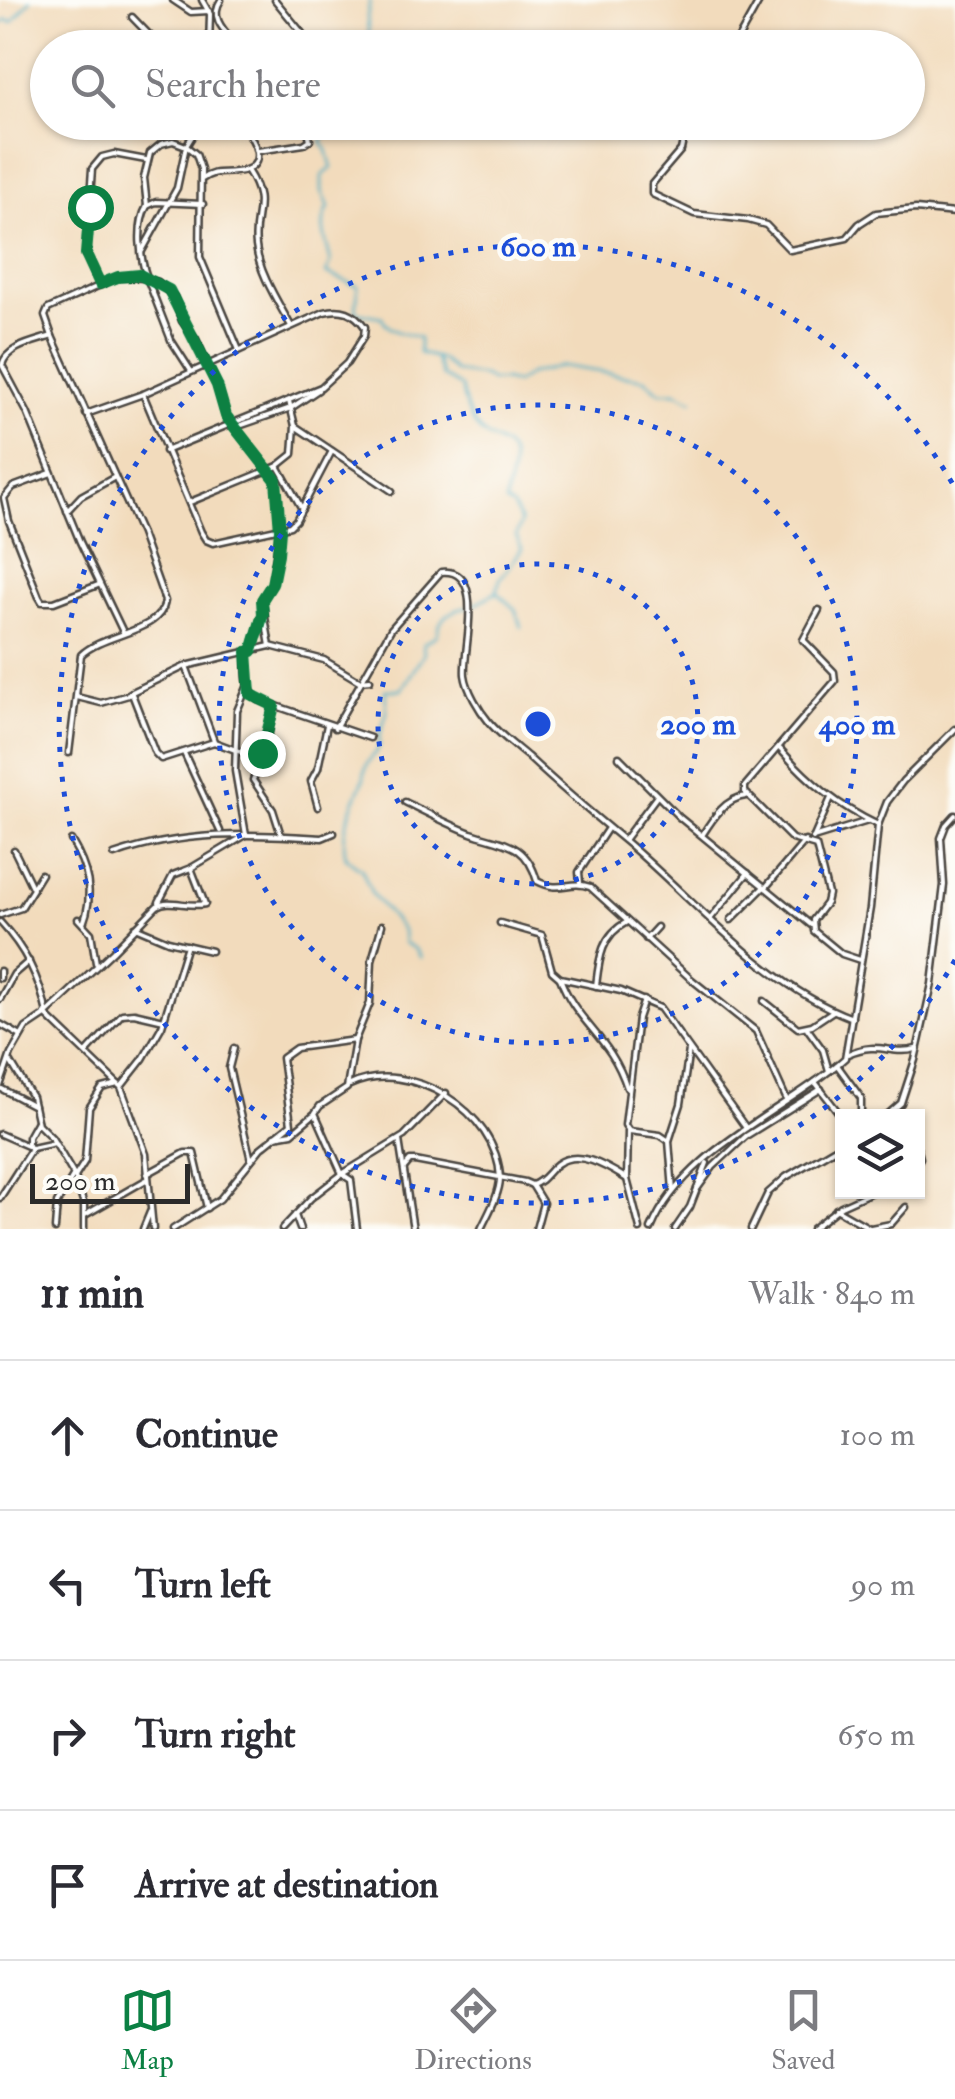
<!DOCTYPE html>
<meta charset="utf-8">
<style>
:root{--surface:#fff;--page:#f7f7f7;--text:#2b2b33;--muted:#7c7c81;--line:#e1e1e2;--accent:#0b8043}
body{margin:0;font-family:"IM FELL Double Pica",serif;background:var(--page);color:var(--text)}
.controls{position:absolute;right:30px;bottom:30px;display:grid;overflow:hidden;border-radius:0px;box-shadow:0 2px 8px #0004}
.controls button{width:90px;height:90px;display:grid;place-items:center;padding:0;border:0;border-bottom:2px solid var(--line);background:var(--surface);color:var(--text);font:50px sans-serif}
.scale{position:absolute;left:30px;bottom:25px;width:160px;box-sizing:border-box;padding-left:10px;border:5px solid #2b2b2b;border-top:0;font-size:28px;line-height:35px;white-space:nowrap;color:#2b2b2b;-webkit-text-stroke:8px #fdfcf7;paint-order:stroke}
.stop{position:absolute;width:30px;height:30px;margin:-22px;border:8px solid #0b8043;border-radius:50%;background:#fff}
.stop.end{background:#0b8043;border-color:#fff;box-shadow:0 2px 10px #0008}
.list{margin:0;padding:0;list-style:none}
h2{display:flex;justify-content:space-between;align-items:center;height:130px;margin:0;padding:0 40px;font-size:42px}
h2 small{font-size:32px;font-weight:400;color:var(--muted)}
.list li{display:grid;grid-template-columns:65px 1fr auto;gap:30px;align-items:center;box-sizing:border-box;height:150px;padding:0 40px;border-top:2px solid var(--line)}
.list b{display:block;font-size:38px;white-space:nowrap}
.list em{font-size:32px;font-style:normal;color:var(--muted)}
.icon{flex:none;width:55px;height:55px;fill:none;stroke:currentColor;stroke-width:2;stroke-linecap:round;stroke-linejoin:round}
.map{position:relative;flex:none;width:955px;height:1229px;overflow:hidden}
.search{position:absolute;background:var(--surface);box-shadow:0 2px 8px #0004;left:30px;right:30px;top:30px;height:110px;display:flex;align-items:center;gap:25px;box-sizing:border-box;padding:0 35px;border-radius:55px;color:var(--muted);font-size:38px}
.sheet{height:730px;background:var(--surface)}
nav{display:flex;justify-content:space-around;align-items:center;box-sizing:border-box;height:140px;border-top:2px solid var(--line);background:var(--surface);font-size:28px;color:var(--muted)}
nav a{display:grid;justify-items:center;gap:5px}
nav .on{color:var(--accent)}
.map>svg:first-child{display:block}
</style>
<div class="map">
<svg width="955" height="1229" viewBox="0 0 955 1229">
<rect width="100%" height="100%" fill="#fdfcf7"/>
<filter id="ink" filterUnits="userSpaceOnUse"><feTurbulence type="fractalNoise" baseFrequency=".01" numOctaves="2"/><feDisplacementMap in="SourceGraphic" scale="20" xChannelSelector="R" yChannelSelector="G"/><feConvolveMatrix kernelMatrix="1 2 1 2 8 2 1 2 1" color-interpolation-filters="sRGB"/></filter>
<filter id="wash" filterUnits="userSpaceOnUse"><feTurbulence type="fractalNoise" baseFrequency=".0048" numOctaves="4" result="noise"/><feDisplacementMap in="SourceGraphic" scale="40" xChannelSelector="R" yChannelSelector="G"/><feGaussianBlur stdDeviation="2.25" result="paint"/><feColorMatrix in="noise" values="0 0 0 0 0 0 0 0 0 0 0 0 0 0 0 0 0 1.4 0 .05"/><feComposite in="paint" operator="in"/></filter>
<g filter="url(#wash)">
<rect width="100%" height="100%" fill="#f2dbbc"/>
<g fill="none" stroke-linecap="round" stroke-linejoin="round">
<g stroke="#46aec5" stroke-width="2.5">
<polyline points="0,24 7,20 12,22 31,0"/>
<polyline points="370,48 367,17 370,0"/>
<path d="M333 122 336 132 325 135 321 142 327 150 332 168 322 176V191L329 207C317 227 328 243 331 263L326 273 358 286 356 312 382 317C389 334 403 332 419 338V353L441 359 456 372 483 376 491 381 503 380 516 383 530 374 562 366 645 379 660 392H677L693 400"/>
<polyline points="497,593 515,609 521,627"/>
<path d="M421 958 415 949 404 943 403 931 372 894 362 870 346 858C339 829 353 806 363 781 365 776 364 770 367 765 370 758 377 753 380 745L379 737 387 712 385 690H401L424 654 423 644 437 635C441 611 452 612 473 605 481 602 487 596 496 593L500 579 522 549 516 536 521 522 513 507 506 503C505 487 516 471 511 455 507 442 489 441 480 431 468 419 465 403 461 387L442 376 435 357"/>
</g>
</g>
</g>
<g filter="url(#ink)">
<g fill="none" stroke-linecap="round" stroke-linejoin="round">
<defs>
<g id="street">
<polyline points="173,0 191,12 209,11"/>
<polyline points="202,0 210,14 209,48"/>
<path d="M221 0C208 19 227 33 239 48"/>
<polyline points="275,0 302,33"/>
<polyline points="132,17 162,48"/>
<polyline points="733,48 760,0"/>
<polyline points="687,122 681,150 652,184 652,194 694,214 748,220 766,225 790,250 847,238 859,224 876,213 916,209 955,213"/>
<polyline points="258,151 304,144 310,140 306,122"/>
<path d="M247 170C270 206 252 212 256 246 259 273 278 302 291 326"/>
<path d="M202 179C215 170 221 174 235 172 272 169 255 139 239 122"/>
<polyline points="147,206 144,178 150,153 161,144 173,141 186,146 196,154 201,169 200,257 239,350"/>
<polyline points="142,251 177,188 186,146 201,122"/>
<path d="M147 278C140 258 136 225 147 206L156 202 203 204"/>
<polyline points="149,280 158,282 174,297 182,321 196,339 217,385 226,416 276,480 280,529 272,584 262,600 270,646"/>
<polyline points="100,284 86,254 92,169 102,157 114,154 146,160"/>
<path d="M52 336C35 342 7 346 2 365L27 412 80 542 123 632"/>
<polyline points="143,394 201,532 206,540 213,543 290,526 296,520 332,451"/>
<path d="M86 414 143 394 324 312C342 307 354 312 365 327L364 336 347 363 321 387 165 451"/>
<polyline points="295,426 392,491"/>
<polyline points="236,427 291,408 318,390"/>
<polyline points="278,466 302,509"/>
<polyline points="51,473 13,487 4,498 9,521 39,597 42,602 54,602 98,585"/>
<polyline points="190,502 278,466 293,454 295,426 289,401"/>
<polyline points="67,511 81,496 115,477"/>
<polyline points="819,610 803,640 834,672 835,681 745,786 745,792 792,839 816,846 828,894 826,903 813,920 814,931 842,954 860,960"/>
<polyline points="252,651 262,617"/>
<path d="M247 653C247 670 243 689 259 700L370 738"/>
<polyline points="186,666 214,741"/>
<polyline points="130,693 186,666 270,646 324,660 359,681 370,680"/>
<polyline points="77,697 101,703 132,694 155,753 161,759 214,742 260,759"/>
<polyline points="273,706 267,743 253,780 273,810 281,835"/>
<path d="M335 728 391 629 441 572C488 567 462 651 465 675 467 690 479 710 489 722 500 735 515 746 528 757 560 787 592 814 626 842 696 901 765 986 852 1018"/>
<path d="M780 749C809 782 838 806 878 825"/>
<path d="M69 753 81 655C103 633 161 633 165 601L141 534 52 336 45 316 48 309 118 277 147 278 171 340 191 371"/>
<polyline points="184,753 220,831"/>
<polyline points="619,757 679,817 811,925"/>
<path d="M405 802C427 813 448 824 471 833 503 844 526 842 537 881 562 894 568 879 590 887L691 979 756 1031 786 1098"/>
<polyline points="318,807 311,781 318,768 327,725"/>
<path d="M703 834C713 818 726 798 746 796"/>
<polyline points="813,838 868,821"/>
<polyline points="813,839 831,798"/>
<path d="M71 840C87 867 95 893 83 924"/>
<polyline points="624,840 657,796"/>
<path d="M114 855C182 831 251 833 322 838L334 833"/>
<polyline points="580,883 579,872 608,828"/>
<polyline points="33,887 41,874"/>
<polyline points="766,887 805,841"/>
<polyline points="159,902 173,875 191,868"/>
<polyline points="0,915 21,908 33,889 14,850"/>
<polyline points="711,918 748,873"/>
<polyline points="78,919 91,933 96,963"/>
<polyline points="731,920 764,887"/>
<path d="M0 922C25 949 39 977 47 1013"/>
<polyline points="500,923 542,935 552,971 560,978 621,991 660,1008 746,1128"/>
<polyline points="135,927 168,941 211,951"/>
<polyline points="646,939 657,927"/>
<polyline points="0,971 0,978"/>
<path d="M560 978C576 1023 611 1037 627 1088"/>
<path d="M596 986C599 960 601 935 627 922"/>
<polyline points="0,999 14,974 29,961"/>
<polyline points="644,1000 638,1018 625,1125 629,1131 660,1135 669,1141"/>
<polyline points="764,1001 798,1028 812,1025 833,1011"/>
<polyline points="45,1014 121,1087 146,1154 153,1229"/>
<polyline points="0,1024 21,1036"/>
<polyline points="807,1028 823,1050 829,1071"/>
<polyline points="234,1048 229,1068 251,1160"/>
<polyline points="87,1052 122,1014 134,1013 164,1020"/>
<path d="M848 1054C880 1040 890 1056 916 1049"/>
<polyline points="10,1061 32,1097 38,1124 52,1138 75,1177"/>
<polyline points="837,1065 861,1098 861,1116"/>
<polyline points="815,1082 842,1117"/>
<path d="M350 1085C409 1057 498 1112 500 1178 500 1194 488 1214 481 1229"/>
<path d="M0 1086 11 1054 26 1028 44 1016 113 951 157 906C169 898 188 908 205 904L191 868 246 835 235 771 237 711 248 685"/>
<polyline points="121,1087 143,1059 162,1026 187,945"/>
<polyline points="0,1088 34,1106"/>
<polyline points="886,1116 901,1103 915,1060 932,984 944,885 941,838 946,825 955,815"/>
<polyline points="628,1130 627,1179 640,1229"/>
<polyline points="0,1134 32,1148"/>
<polyline points="275,1136 292,1133 313,1115"/>
<polyline points="399,1140 413,1229"/>
<polyline points="28,1144 28,1137 37,1121"/>
<polyline points="918,1150 920,1158 918,1161"/>
<polyline points="404,1168 410,1161 415,1161 525,1182 532,1185 543,1203 536,1229"/>
<polyline points="147,1174 185,1153 194,1153 207,1208"/>
<path d="M532 1185C544 1181 547 1172 557 1164 579 1148 609 1168 627 1179"/>
<polyline points="697,1189 713,1167 746,1136 821,1089"/>
<polyline points="673,1191 669,1141 681,1104 689,1050"/>
<polyline points="0,1198 32,1148 55,1143"/>
<polyline points="836,1209 871,1229"/>
<polyline points="85,1215 146,1180"/>
<polyline points="295,1215 300,1229"/>
<polyline points="871,1228 891,1224 906,1207"/>
<polyline points="55,1229 57,1203 74,1175"/>
<polyline points="84,1229 84,1205 75,1177 85,1161 89,1108 102,1088 118,1084"/>
<polyline points="143,1229 150,1212"/>
<polyline points="173,1229 220,1199 261,1148 291,1124 282,1058 296,1048 355,1040"/>
<polyline points="282,1229 311,1198 342,1174 404,1136 446,1093"/>
<polyline points="357,1229 351,1180 342,1174 315,1113 320,1106 347,1088 355,1040 370,1003 372,960 382,925"/>
<path d="M651 1229C684 1149 785 1112 845 1058L870 908 878 825 887 802 903 781 955 729"/>
<polyline points="675,1229 690,1207 707,1163"/>
<polyline points="751,1229 768,1193 786,1177 842,1144"/>
<polyline points="812,1229 841,1206 872,1192"/>
</g>
</defs>
<use href="#street" stroke="#494541" stroke-width="9"/>
<use href="#street" stroke="#fff" stroke-width="4"/>
</g>
</g>
<g fill="none" stroke-linecap="round" stroke-linejoin="round" filter="url(#ink)">
<polyline stroke="#0b8043" stroke-width="12" points="90,207 86,254 100,284 118,277 140,275 169,290 217,385 226,416 276,480 280,530 278,554 272,584 262,600 263,614 252,651 247,652 250,694 274,706 262,753"/>
</g>
<g fill="none" stroke="#1d4ed8" stroke-width="5" stroke-dasharray="5 10">
<circle cx="538" cy="724" r="160"/>
<circle cx="538" cy="724" r="319"/>
<path d="M955 960A479 479 0 1 1 955 488"/>
</g>
<circle cx="538" cy="724" r="15" fill="#1d4ed8" stroke="#fdfcf7" stroke-width="5"/>
<g font-size="30" text-anchor="middle" font-weight="bold" fill="#1d4ed8" stroke="#fdfcf7" stroke-width="9" stroke-linejoin="round" paint-order="stroke">
<text x="538" y="256">600 m</text>
<text x="698" y="734">200 m</text>
<text x="857" y="734">400 m</text>
</g>
</svg>
<div class="controls">
<button><svg class="icon" aria-label="layers" viewBox="0 0 24 24"><path d="M12 4l9 5-9 5-9-5zM3 14l9 5 9-5"/></svg></button>
</div>
<div class="scale">200 m</div>
<div class="stop" style="left:90px;top:207px"></div>
<div class="stop end" style="left:262px;top:753px"></div>
<div class="search"><svg class="icon" aria-label="search" viewBox="0 0 24 24"><circle cx="10" cy="10" r="6"/><path d="M15 15l6 6"/></svg>Search here</div>
</div>
<section class="sheet">
<h2>11 min<small>Walk · 840 m</small></h2>
<ul class="list">
<li><svg class="icon" aria-label="ahead" viewBox="0 0 24 24"><path d="M12 20V5M6 11l6-6 6 6"/></svg><div><b>Continue</b></div><em>100 m</em></li>
<li><svg class="icon" aria-label="left" viewBox="0 0 24 24"><path d="M17 20v-9H6M10 6l-5 5 5 5"/></svg><div><b>Turn left</b></div><em>90 m</em></li>
<li><svg class="icon" aria-label="right" viewBox="0 0 24 24"><path d="M7 20v-9h11M14 6l5 5-5 5"/></svg><div><b>Turn right</b></div><em>650 m</em></li>
<li><svg class="icon" aria-label="arrive" viewBox="0 0 24 24"><path d="M6 21V4h12l-3 4 3 4H6"/></svg><div><b>Arrive at destination</b></div></li>
</ul>
</section>
<nav>
<a class="on"><svg class="icon" aria-label="map" viewBox="0 0 24 24"><path d="M3 6l6-2 6 2 6-2v14l-6 2-6-2-6 2zM9 4v14M15 6v14"/></svg>Map</a>
<a><svg class="icon" aria-label="directions" viewBox="0 0 24 24"><path d="M12 3l9 9-9 9-9-9zM9 14v-3h6M13 9l2 2-2 2"/></svg>Directions</a>
<a><svg class="icon" aria-label="saved" viewBox="0 0 24 24"><path d="M7 4h10v16l-5-4-5 4z"/></svg>Saved</a>
</nav>
